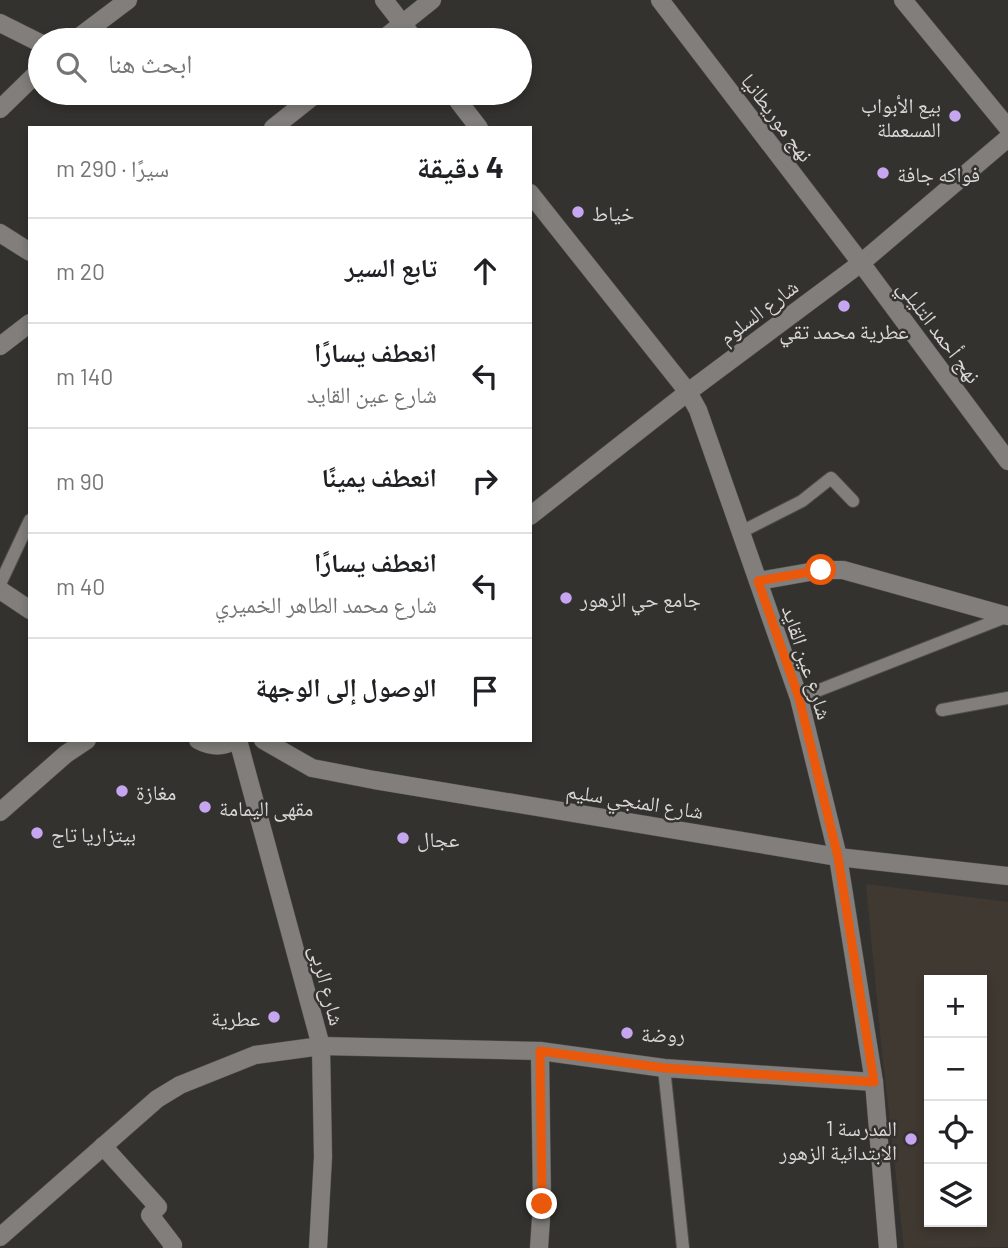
<!DOCTYPE html>
<html lang="ar">
<meta charset="utf-8">
<style>
:root{--surface:#fff;--page:#f2f2f2;--text:#202124;--muted:#757577;--line:#e0e0e0}
body{margin:0;font-family:Barlow,"Noto Naskh Arabic",sans-serif;background:var(--page);color:var(--text);direction:rtl}
.controls{position:absolute;right:21px;bottom:21px;display:grid;overflow:hidden;border-radius:0px;box-shadow:0 4px 10px #0003}
.controls button{width:63px;height:63px;display:grid;place-items:center;padding:0;border:0;border-bottom:2px solid var(--line);background:var(--surface);color:var(--text);font:35px sans-serif}
.stop{position:absolute;width:21px;height:21px;margin:-16px;border:5px solid #ea580c;border-radius:50%;background:#fff}
.stop.end{background:#ea580c;border-color:#fff;box-shadow:0 2px 7px #0008}
.list{margin:0;padding:0;list-style:none}
h2{display:flex;justify-content:space-between;align-items:center;height:91px;margin:0;padding:0 28px;font-size:30px}
h2 small{font-size:23px;font-weight:400;color:var(--muted)}
.list li{display:grid;grid-template-columns:46px 1fr auto;gap:21px;align-items:center;box-sizing:border-box;height:105px;padding:0 28px;border-top:2px solid var(--line)}
.list b{display:block;font-size:26px;white-space:nowrap}
.list p{margin:0;font-size:23px;white-space:nowrap;color:var(--muted)}
.list em{font-size:23px;font-style:normal;color:var(--muted)}
.icon{flex:none;width:38px;height:38px;fill:none;stroke:currentColor;stroke-width:2;stroke-linecap:round;stroke-linejoin:round}
.map{position:relative;flex:none;width:1008px;height:1248px;overflow:hidden;direction:ltr}
.search{position:absolute;background:var(--surface);box-shadow:0 4px 10px #0003;left:28px;top:28px;width:504px;height:77px;display:flex;align-items:center;gap:18px;box-sizing:border-box;padding:0 24px;border-radius:38px;color:var(--muted);font-size:26px}
.panel{position:absolute;background:var(--surface);box-shadow:0 4px 10px #0003;left:28px;top:126px;width:504px;height:616px;border-radius:0px;direction:rtl}
.map>svg:first-child{display:block}
</style>
<div class="map">
<svg width="1008" height="1248" viewBox="0 0 1008 1248">
<rect width="100%" height="100%" fill="#34322f"/>
<path fill="#403932" fill-rule="evenodd" d="M866 884 1008 902V1247L904 1248 881 1042ZM929 980H982V1222H929Z"/>
<g fill="none" stroke-linecap="round" stroke-linejoin="round">
<defs>
<g id="service">
<polyline points="741,532 802,501 831,478 853,501"/>
<polyline points="0,584 30,520"/>
<polyline points="799,698 1008,616"/>
<polyline points="942,710 1008,698"/>
<polyline points="664,1068 683,1248"/>
</g>
<polyline id="pedestrian" points="103,1146 158,1207 150,1215 173,1245 172,1248"/>
<g id="minor">
<polyline points="384,0 415,40"/>
<polyline points="660,0 861,263 1008,461"/>
<polyline points="903,0 1008,128"/>
<polyline points="0,23 40,43"/>
<polyline points="75,40 128,0"/>
<polyline points="382,40 432,0"/>
<polyline points="452,93 479,128"/>
<polyline points="0,109 40,70"/>
<polyline points="273,128 317,93"/>
<polyline points="530,193 688,392 698,410 799,698 838,857 874,1082 888,1248"/>
<polyline points="0,233 30,252"/>
<polyline points="0,346 30,323"/>
<polyline points="530,516 688,392 861,263 1008,138"/>
<polyline points="758,581 821,570 843,570 1008,616"/>
<polyline points="238,740 321,1046 323,1157 318,1248"/>
<polyline points="838,857 1008,876"/>
<polyline points="0,1237 157,1099 180,1085 255,1055 321,1046 540,1051 664,1068 874,1082"/>
<polyline points="539,1248 542,1204 540,1051"/>
</g>
<g id="tertiary">
<polyline points="0,590 30,610"/>
<path d="M198 740C211 747 222 748 235 740"/>
<polyline points="263,740 312,768 374,780 838,857"/>
<polyline points="0,812 66,754 87,740"/>
</g>
</defs>
<use href="#service" stroke="#514f4c" stroke-width="14"/>
<use href="#pedestrian" stroke="#514f4c" stroke-width="19"/>
<use href="#minor" stroke="#514f4c" stroke-width="19"/>
<use href="#tertiary" stroke="#514f4c" stroke-width="19"/>
<use href="#service" stroke="#817e7b" stroke-width="12"/>
<use href="#pedestrian" stroke="#817e7b" stroke-width="18"/>
<use href="#minor" stroke="#817e7b" stroke-width="18"/>
<use href="#tertiary" stroke="#817e7b" stroke-width="18"/>
</g>
<g fill="none" stroke-linecap="round" stroke-linejoin="round">
<polyline stroke="#ea580c" stroke-width="9" points="542,1204 540,1051 664,1068 874,1082 838,857 799,698 758,581 821,570"/>
</g>
<g fill="#c6a6f0" stroke="#34322f" stroke-width="2.5">
<circle cx="955" cy="116" r="7"/>
<circle cx="883" cy="173" r="7"/>
<circle cx="578" cy="212" r="7"/>
<circle cx="844" cy="306" r="7"/>
<circle cx="566" cy="598" r="7"/>
<circle cx="122" cy="791" r="7"/>
<circle cx="205" cy="807" r="7"/>
<circle cx="37" cy="833" r="7"/>
<circle cx="403" cy="838" r="7"/>
<circle cx="274" cy="1017" r="7"/>
<circle cx="627" cy="1033" r="7"/>
<circle cx="911" cy="1139" r="7"/>
</g>
<g text-anchor="middle" dominant-baseline="central" stroke-width="5" stroke-linejoin="round" paint-order="stroke">
<g font-size="21" fill="#d9d8d6" stroke="#34322f" text-anchor="start">
<text x="941" y="104" text-anchor="end">بيع الأبواب<tspan x="941" dy="24">المسعملة</tspan></text>
<text x="897" y="173">فواكه جافة</text>
<text x="592" y="212">خياط</text>
<text x="844" y="330" text-anchor="middle">عطرية محمد تقي</text>
<text x="580" y="598">جامع حي الزهور</text>
<text x="136" y="791">مغازة</text>
<text x="219" y="807">مقهى اليمامة</text>
<text x="51" y="833">بيتزاريا تاج</text>
<text x="417" y="838">عجال</text>
<text x="260" y="1017" text-anchor="end">عطرية</text>
<text x="641" y="1033">روضة</text>
<text x="897" y="1127" text-anchor="end">1 المدرسة<tspan x="897" dy="24">الابتدائية الزهور</tspan></text>
</g>
<g font-size="21" fill="#d9d8d6" stroke="#34322f">
<text transform="translate(778 117) rotate(53)">نهج موريطانيا</text>
<text transform="translate(758 311) rotate(-37)">شارع السلوم</text>
<text transform="translate(940 331) rotate(53)">نهج أحمد التليلي</text>
<text transform="translate(808 662) rotate(72)">شارع عين القايد</text>
<text transform="translate(635 800) rotate(9)">شارع المنجي سليم</text>
<text transform="translate(328 985) rotate(75)">شارع الربى</text>
</g>
</g>
</svg>
<div class="controls">
<button>+</button>
<button>−</button>
<button><svg class="icon" aria-label="locate" viewBox="0 0 24 24"><circle cx="12" cy="12" r="6"/><path d="M12 2v4M12 18v4M2 12h4M18 12h4"/></svg></button>
<button><svg class="icon" aria-label="layers" viewBox="0 0 24 24"><path d="M12 4l9 5-9 5-9-5zM3 14l9 5 9-5"/></svg></button>
</div>
<div class="stop" style="left:821px;top:570px"></div>
<div class="stop end" style="left:542px;top:1204px"></div>
<div class="search"><svg class="icon" aria-label="search" viewBox="0 0 24 24"><circle cx="10" cy="10" r="6"/><path d="M15 15l6 6"/></svg>ابحث هنا</div>
<section class="panel">
<h2>4 دقيقة<small>سيرًا · 290 m</small></h2>
<ul class="list">
<li><svg class="icon" aria-label="ahead" viewBox="0 0 24 24"><path d="M12 20V5M6 11l6-6 6 6"/></svg><div><b>تابع السير</b></div><em>20 m</em></li>
<li><svg class="icon" aria-label="left" viewBox="0 0 24 24"><path d="M17 20v-9H6M10 6l-5 5 5 5"/></svg><div><b>انعطف يسارًا</b><p>شارع عين القايد</p></div><em>140 m</em></li>
<li><svg class="icon" aria-label="right" viewBox="0 0 24 24"><path d="M7 20v-9h11M14 6l5 5-5 5"/></svg><div><b>انعطف يمينًا</b></div><em>90 m</em></li>
<li><svg class="icon" aria-label="left" viewBox="0 0 24 24"><path d="M17 20v-9H6M10 6l-5 5 5 5"/></svg><div><b>انعطف يسارًا</b><p>شارع محمد الطاهر الخميري</p></div><em>40 m</em></li>
<li><svg class="icon" aria-label="arrive" viewBox="0 0 24 24"><path d="M6 21V4h12l-3 4 3 4H6"/></svg><div><b>الوصول إلى الوجهة</b></div></li>
</ul>
</section>
</div>
